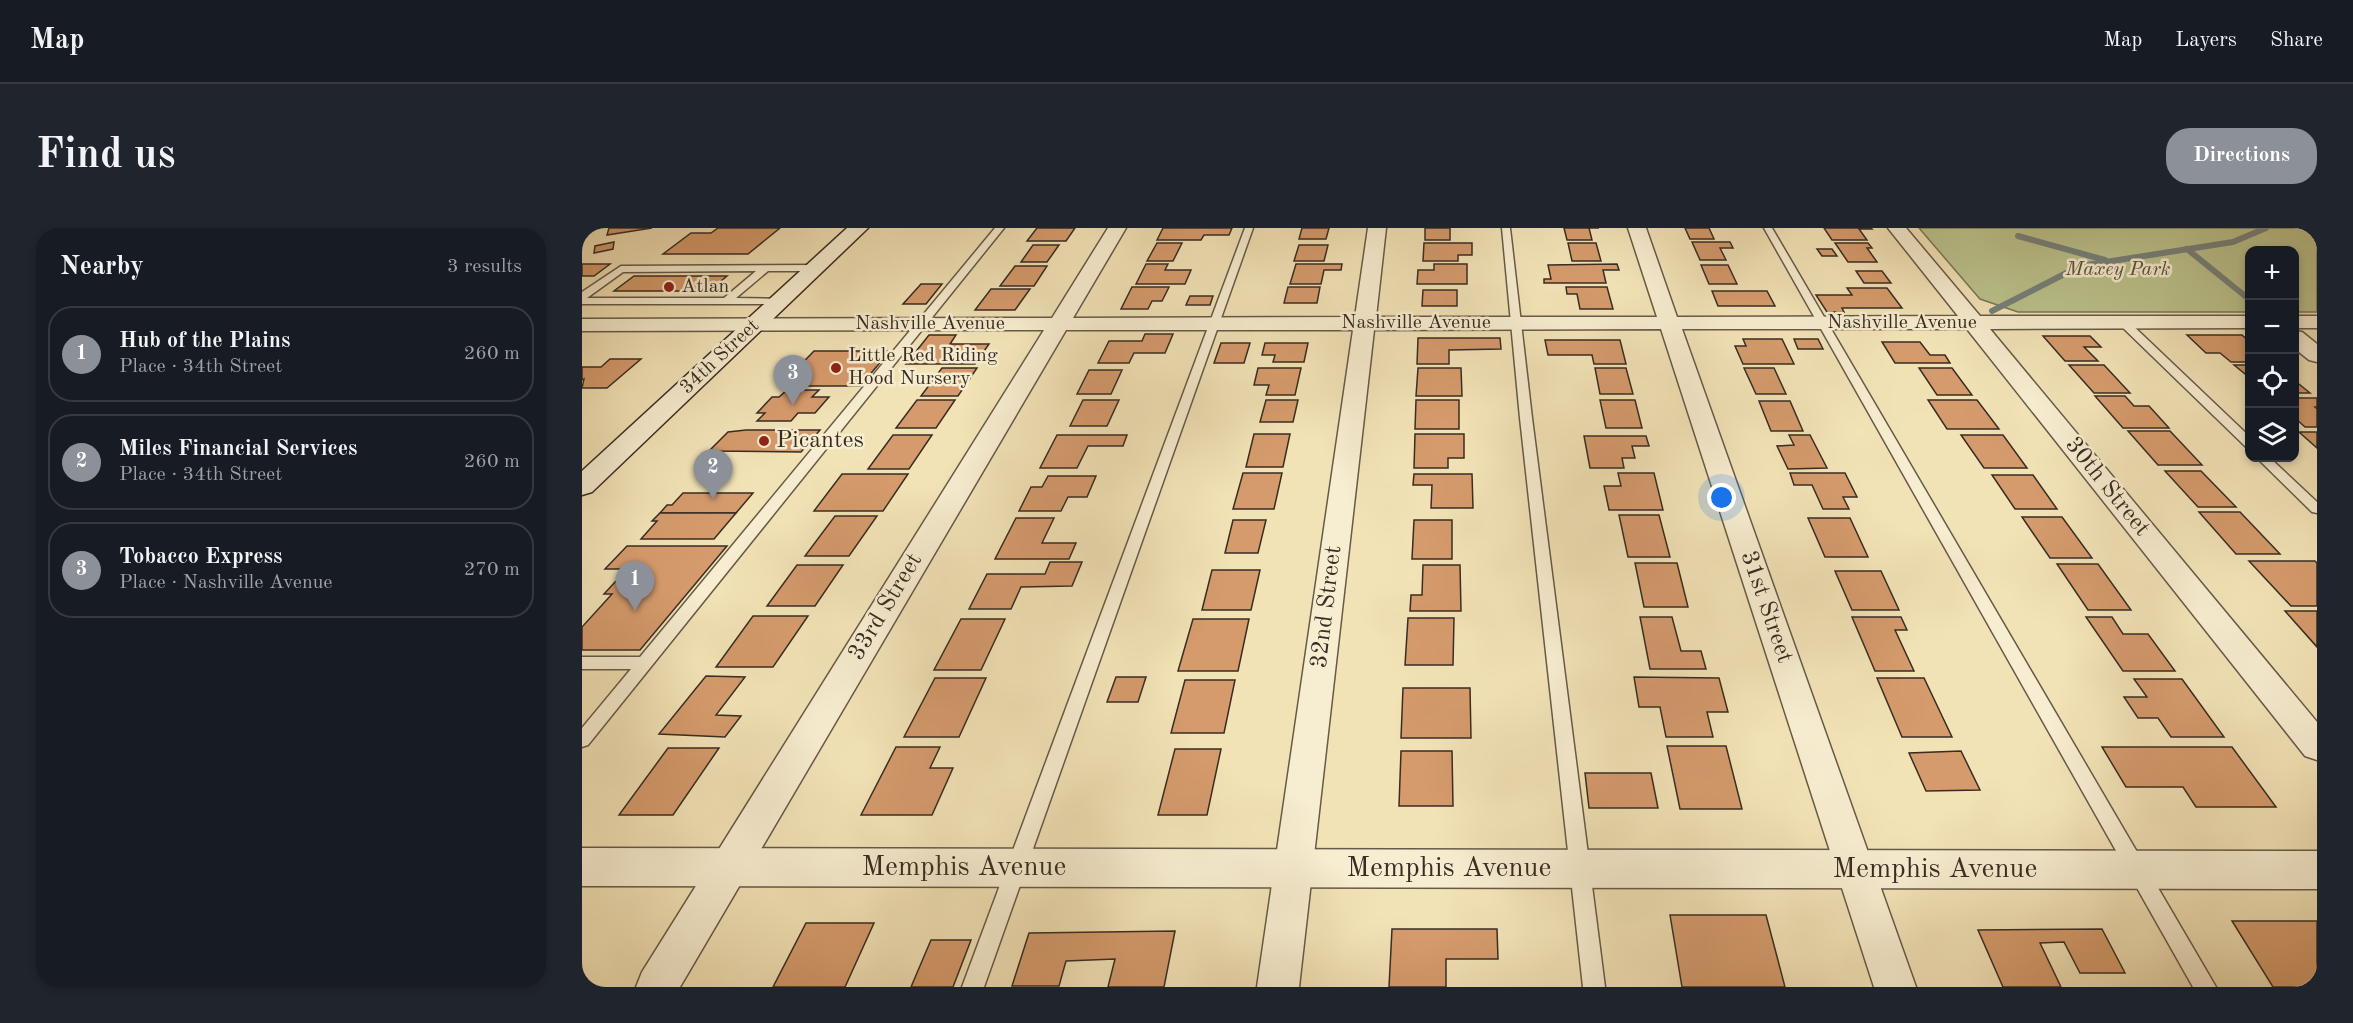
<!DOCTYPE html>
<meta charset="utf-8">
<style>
:root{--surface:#171b24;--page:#20242c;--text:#f1f3f6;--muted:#9ea1a6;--line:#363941;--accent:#8c9099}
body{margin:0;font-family:"Old Standard TT",serif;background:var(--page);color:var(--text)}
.controls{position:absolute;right:18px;top:18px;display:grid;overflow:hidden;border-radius:12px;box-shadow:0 3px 9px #0003}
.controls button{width:54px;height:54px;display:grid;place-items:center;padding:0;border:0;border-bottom:2px solid var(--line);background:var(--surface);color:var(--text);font:30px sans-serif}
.you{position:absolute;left:1140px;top:270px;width:21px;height:21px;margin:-15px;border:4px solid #fff;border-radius:50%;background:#1a73e8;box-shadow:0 0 0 9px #1a73e833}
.badge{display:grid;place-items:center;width:39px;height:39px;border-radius:50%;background:var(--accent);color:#fff;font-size:20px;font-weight:700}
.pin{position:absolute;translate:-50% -50px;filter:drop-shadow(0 2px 3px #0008)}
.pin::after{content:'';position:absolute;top:32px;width:21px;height:18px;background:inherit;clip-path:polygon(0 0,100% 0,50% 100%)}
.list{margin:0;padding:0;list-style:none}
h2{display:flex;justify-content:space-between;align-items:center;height:78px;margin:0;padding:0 24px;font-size:26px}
h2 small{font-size:20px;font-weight:400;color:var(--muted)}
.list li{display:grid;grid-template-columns:39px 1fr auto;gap:18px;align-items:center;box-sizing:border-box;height:96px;margin:0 12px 12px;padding:0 12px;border:2px solid var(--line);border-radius:24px}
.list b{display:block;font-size:22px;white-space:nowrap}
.list p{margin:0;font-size:20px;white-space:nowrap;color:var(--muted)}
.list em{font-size:20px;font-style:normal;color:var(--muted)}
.icon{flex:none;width:33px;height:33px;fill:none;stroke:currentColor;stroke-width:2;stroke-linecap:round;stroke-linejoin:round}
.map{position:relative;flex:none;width:1735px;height:759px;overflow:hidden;border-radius:24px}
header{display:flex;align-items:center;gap:36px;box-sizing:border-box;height:84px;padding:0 30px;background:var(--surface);border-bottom:2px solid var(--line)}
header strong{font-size:28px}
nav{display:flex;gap:33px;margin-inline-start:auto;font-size:21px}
.intro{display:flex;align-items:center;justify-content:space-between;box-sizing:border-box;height:144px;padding:0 36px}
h1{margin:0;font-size:42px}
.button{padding:15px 27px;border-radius:24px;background:var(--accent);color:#fff;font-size:21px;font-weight:700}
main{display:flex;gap:36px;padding:0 36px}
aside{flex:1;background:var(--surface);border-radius:24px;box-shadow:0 3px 9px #0003}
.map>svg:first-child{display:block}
</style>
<header>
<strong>Map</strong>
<nav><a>Map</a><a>Layers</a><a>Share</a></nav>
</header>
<div class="intro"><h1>Find us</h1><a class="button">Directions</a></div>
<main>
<aside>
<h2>Nearby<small>3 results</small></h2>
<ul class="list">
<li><span class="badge">1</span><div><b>Hub of the Plains</b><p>Place · 34th Street</p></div><em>260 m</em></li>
<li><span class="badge">2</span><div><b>Miles Financial Services</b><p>Place · 34th Street</p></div><em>260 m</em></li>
<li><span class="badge">3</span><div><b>Tobacco Express</b><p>Place · Nashville Avenue</p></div><em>270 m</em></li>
</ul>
</aside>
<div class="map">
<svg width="1735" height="759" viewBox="0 0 1735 759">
<rect width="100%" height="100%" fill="#f2e3b7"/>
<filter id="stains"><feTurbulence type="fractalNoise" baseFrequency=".00333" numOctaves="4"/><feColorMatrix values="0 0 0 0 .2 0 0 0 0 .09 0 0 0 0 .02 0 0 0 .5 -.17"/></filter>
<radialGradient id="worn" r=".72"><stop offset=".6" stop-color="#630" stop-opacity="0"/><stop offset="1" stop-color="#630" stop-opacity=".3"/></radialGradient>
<polygon fill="#bbc38e" stroke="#7a7858" stroke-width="1.5" points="1337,0 1735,0 1735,84 1713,84 1712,22 1668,22 1667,84 1436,84 1398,71"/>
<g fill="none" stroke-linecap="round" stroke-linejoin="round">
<g stroke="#76827c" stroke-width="6">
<polyline points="1436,8 1523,32"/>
<polyline points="1605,21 1668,72"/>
<polyline points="1410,83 1498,38 1651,14 1684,0"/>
</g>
</g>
<g fill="#d59b6d" stroke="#382c23" stroke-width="1.5">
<polygon points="27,0 70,0 25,7"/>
<polygon points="136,0 198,0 166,26 81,26 109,5 129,5"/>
<polygon points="455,0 493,0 484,13 445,13"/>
<polygon points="581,0 650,0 647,7 622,7 619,12 575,12"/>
<polygon points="720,0 747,0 744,11 717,11"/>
<rect x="843" y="0" width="25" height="12"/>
<polygon points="982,0 1017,0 1007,0 1010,12 985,12"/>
<polygon points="1103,0 1127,0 1132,11 1108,11"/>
<polygon points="1242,0 1289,0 1290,1 1277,1 1285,12 1250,12"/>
<polygon points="32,14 31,21 12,25 13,18"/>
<polygon points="1110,14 1148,14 1151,20 1138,20 1144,32 1118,32"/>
<polygon points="575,15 600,15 591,33 565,33"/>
<polygon points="842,15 890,15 890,27 876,27 876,33 841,33"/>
<polygon points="986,15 1014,15 1019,33 990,33"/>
<polygon points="1253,15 1286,15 1290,20 1285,20 1295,34 1266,34"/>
<polygon points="451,17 477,17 465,34 439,34"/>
<polygon points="717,17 746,17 742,33 712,33"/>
<polygon points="1235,21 1250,21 1255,28 1240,28"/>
<polygon points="0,36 28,36 12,48 0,48"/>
<polygon points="564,36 586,36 583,42 609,42 603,56 554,56"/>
<polygon points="714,36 760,36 759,42 742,42 739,56 708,56"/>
<polygon points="852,36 885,36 885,56 835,56 836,42 852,42"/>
<polygon points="1035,36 1037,42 1021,42 1024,55 962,55 962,51 969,51 966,37"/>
<polygon points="1119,37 1146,37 1155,56 1127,56"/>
<polygon points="433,38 465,38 452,58 418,58"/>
<polygon points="1274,43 1300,43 1309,55 1282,55"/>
<polygon points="52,48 145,48 127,63 32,63"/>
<polygon points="339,56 360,56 344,76 321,76"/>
<polygon points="550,59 587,59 580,73 570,73 566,81 539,81"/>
<polygon points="706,59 738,59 735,75 702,75"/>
<polygon points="984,59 1025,59 1031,81 998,81 995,66 985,66"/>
<polygon points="1265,60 1305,60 1320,80 1260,80 1262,84 1245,84 1234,67 1270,67"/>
<polygon points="409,61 448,61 433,82 393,82"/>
<polygon points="841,62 875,62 875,78 840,78"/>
<polygon points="1130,63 1185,63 1193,78 1136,78"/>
<polygon points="608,68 631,68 628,77 604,77"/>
<polygon points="563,106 591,106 583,125 552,125 547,135 516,135 527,113 560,113"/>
<polygon points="347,107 374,107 368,116 407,116 393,136 324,136"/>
<polygon points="1605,107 1660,107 1668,114 1668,134 1649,134 1638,125 1624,125"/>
<polygon points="1461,108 1508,108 1519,119 1502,119 1516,133 1483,133"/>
<polygon points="836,110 918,110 919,121 867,122 867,136 835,136"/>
<polygon points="1161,111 1200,111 1212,136 1161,136 1153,118 1164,118"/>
<polygon points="1212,111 1236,111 1241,121 1216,121"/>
<polygon points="963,112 1038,112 1044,136 1012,136 1010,127 966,127"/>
<polygon points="1300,114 1338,114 1348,127 1363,127 1368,135 1313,135"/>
<polygon points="639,115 668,115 662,135 632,135"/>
<polygon points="683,115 726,115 722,134 691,134 693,127 680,127"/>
<polygon points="232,123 308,123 278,158 198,158"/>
<polygon points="28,131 59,131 25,160 0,160 2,151 0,152 0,139 19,139"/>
<polygon points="1487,137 1522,137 1548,165 1512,165"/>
<polygon points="1652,137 1668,137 1668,150"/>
<polygon points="360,140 395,140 376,168 339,168"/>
<polygon points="676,140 719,140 713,167 684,167 687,157 672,157"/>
<polygon points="836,140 879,140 880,168 834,168"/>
<polygon points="1013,140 1044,140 1051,166 1018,166"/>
<polygon points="1162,140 1192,140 1204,166 1174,166"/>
<polygon points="1337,140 1370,140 1390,167 1355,167"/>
<polygon points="507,142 540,142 529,166 495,166"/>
<polygon points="1712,152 1728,165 1712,165"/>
<polygon points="205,162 237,162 230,169 247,169 233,185 216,185 209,193 175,193 183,185 175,185 190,169 197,169"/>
<polygon points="1513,168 1543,168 1552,178 1567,178 1587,200 1541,200"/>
<polygon points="1712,170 1735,170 1735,179 1733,179 1735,181 1735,199 1723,199 1712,189"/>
<polygon points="335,172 373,172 354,200 314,200"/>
<polygon points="501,172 537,172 525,198 488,198"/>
<polygon points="684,172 716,172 711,194 678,194"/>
<polygon points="834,172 877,172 877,201 833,201"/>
<polygon points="1018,172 1053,172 1060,200 1024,200"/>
<polygon points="1346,172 1395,172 1417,201 1365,201"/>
<polygon points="1177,173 1208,173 1221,203 1189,203"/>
<polygon points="164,202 238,202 219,224 127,223 146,204"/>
<polygon points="1546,203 1588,203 1620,237 1576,237"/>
<polygon points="1717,204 1735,204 1735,220"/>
<polygon points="672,206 708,206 701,239 664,239"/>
<polygon points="833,206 882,206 882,230 866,230 866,240 832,240"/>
<polygon points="311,207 350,207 327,241 286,241"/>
<polygon points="475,207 545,207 541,218 506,218 495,240 458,240"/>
<polygon points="1207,207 1228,207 1245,240 1206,241 1195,218 1212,217"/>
<polygon points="1379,207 1421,207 1445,240 1402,240"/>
<polygon points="1002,208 1064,208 1067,218 1050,218 1053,230 1040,230 1042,240 1008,240"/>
<polygon points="1583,243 1619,243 1654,279 1616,279"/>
<polygon points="661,245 700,245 692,281 651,281"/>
<polygon points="1036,245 1072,245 1081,282 1027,282 1022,258 1039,258"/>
<polygon points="1208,245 1263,245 1275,269 1261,269 1267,281 1241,281 1230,257 1212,257"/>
<polygon points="260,246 326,246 301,283 232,283"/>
<polygon points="832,246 890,246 891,280 849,280 850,257 831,257"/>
<polygon points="1410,247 1451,247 1475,281 1433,281"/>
<polygon points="466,248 514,248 505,269 486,269 479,283 437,283 449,259 460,259"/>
<polygon points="101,265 171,265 154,285 78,285 85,277 90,277"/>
<polygon points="1617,284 1658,284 1698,326 1654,326"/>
<polygon points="78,285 154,285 132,311 59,311 75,293 70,293"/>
<polygon points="1037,287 1077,287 1088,329 1046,329"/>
<polygon points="253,288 295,288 267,328 223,328"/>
<polygon points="1440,289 1480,289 1510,330 1468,330"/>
<polygon points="434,290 472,290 460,315 494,315 487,331 413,331"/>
<polygon points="1226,290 1268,290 1286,329 1243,329"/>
<polygon points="651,292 684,292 676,325 643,325"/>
<polygon points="832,292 870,292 870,331 830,331"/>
<polygon points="45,318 145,318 58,422 0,422 0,399 30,366 22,366 45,341 23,341"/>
<polygon points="1667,333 1733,333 1735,335 1735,378 1709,378"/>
<polygon points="468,334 500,334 490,358 439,359 429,381 387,381 405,346 463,346"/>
<polygon points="1053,335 1095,335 1106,379 1062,379"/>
<polygon points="1475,336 1516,336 1549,382 1506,382"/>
<polygon points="215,337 261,337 233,378 185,378"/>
<polygon points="841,337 878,337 879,383 828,383 829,367 840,367"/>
<polygon points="630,342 678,342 669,382 620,382"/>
<polygon points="1253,343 1299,343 1317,382 1270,382"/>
<polygon points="1703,383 1735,383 1735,419"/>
<polygon points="171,388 226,388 191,439 134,439"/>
<polygon points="1058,389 1090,389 1099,423 1119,423 1124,441 1068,441"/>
<polygon points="1270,389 1319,389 1325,402 1313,402 1332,443 1293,443"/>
<polygon points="1504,389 1530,389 1541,406 1566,406 1593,443 1541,443"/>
<polygon points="826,390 872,390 871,437 823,437"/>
<polygon points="379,391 423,391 399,442 352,442"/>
<polygon points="611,391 667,391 656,443 596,443"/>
<polygon points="124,448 163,449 134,487 159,488 143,509 77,506"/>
<polygon points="534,449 564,449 556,474 525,474"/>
<polygon points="1052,449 1137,450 1146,484 1125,484 1131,509 1084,509 1078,479 1057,479"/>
<polygon points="353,450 404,450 377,509 322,509"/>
<polygon points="1295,450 1342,450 1370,509 1320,509"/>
<polygon points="1552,451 1600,451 1642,509 1589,509 1576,490 1556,490 1542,469 1565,469"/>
<polygon points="603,452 653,452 642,505 589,505"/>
<polygon points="821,460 888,460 889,510 819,510"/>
<polygon points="1085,518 1144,518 1160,581 1098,581"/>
<polygon points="314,519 358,519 348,540 371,540 350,587 279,587"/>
<polygon points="1520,519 1650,519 1694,579 1614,579 1601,559 1544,559"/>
<polygon points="86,520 137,520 91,587 37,587"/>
<polygon points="593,521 639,521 625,587 576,587"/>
<polygon points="819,523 870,523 871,578 817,578"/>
<polygon points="1379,523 1398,562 1344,563 1327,525"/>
<polygon points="1003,545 1069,545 1076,580 1007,580"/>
<polygon points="1088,687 1184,687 1203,759 1100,759"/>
<polygon points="1650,693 1735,693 1735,759 1691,759"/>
<polygon points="224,695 292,695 263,759 191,759"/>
<polygon points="810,701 915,701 916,731 864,731 864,759 807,759"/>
<polygon points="1520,701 1543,745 1498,745 1482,714 1458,715 1479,759 1421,759 1396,702"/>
<polygon points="593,703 582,759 526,759 533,731 484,733 477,758 430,758 447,705"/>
<polygon points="349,712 389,712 371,759 329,759"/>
</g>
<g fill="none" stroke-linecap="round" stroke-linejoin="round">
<defs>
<g id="service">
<polygon points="413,0 422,0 6,517 0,519 0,500 49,441 0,441 0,429 58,429"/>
<polygon points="663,0 671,0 402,759 380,759"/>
<polygon points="920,0 928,0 950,190 1023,759 1001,759 938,190"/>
<polygon points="1182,0 1190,0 1634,759 1611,759"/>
<path d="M39 38 234 37 239 40 234 43H186L154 70 203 71V75L199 76H0V64ZM174 43 142 70H5L41 44Z"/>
<polygon points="1541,91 1545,92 1668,209 1668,220 1664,219 1537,96 1536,94"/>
<polygon points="1675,230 1688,230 1735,274 1735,285 1730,284"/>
</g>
<g id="minor">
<polygon points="526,0 544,0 491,90 773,89 786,0 804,0 794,89 1075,89 1046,0 1064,0 1095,89 1376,88 1306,0 1324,0 1398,88 1668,88 1668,100 1408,101 1735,494 1735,532 1723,528 1385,101 1100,101 1334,759 1292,759 1079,101 792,102 717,759 675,759 771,102 484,102 98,759 54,759 60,744 462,102 0,103 0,91 470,90"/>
<rect x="1712" y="88" width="23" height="12"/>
<polygon points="1712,103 1720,104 1735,116 1735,134 1727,132 1712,120"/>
</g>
<polygon id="tertiary" points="0,620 1735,623 1735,661 0,658"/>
<polygon id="secondary" points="265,0 286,0 10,264 0,267 0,243"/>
</defs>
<use href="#service" stroke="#665a48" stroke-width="3"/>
<use href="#minor" stroke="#665a48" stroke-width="3"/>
<use href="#tertiary" stroke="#665a48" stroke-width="3"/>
<use href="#secondary" stroke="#382c23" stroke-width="3"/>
<use href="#service" fill="#f7edd0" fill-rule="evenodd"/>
<use href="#minor" fill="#f7edd0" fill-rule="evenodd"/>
<use href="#tertiary" fill="#f7edd0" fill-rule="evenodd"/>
<use href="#secondary" fill="#f7edd0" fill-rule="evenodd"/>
</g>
<g fill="#8f2418" stroke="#f7edd0" stroke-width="2">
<circle cx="87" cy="59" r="6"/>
<circle cx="254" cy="140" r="6"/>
<circle cx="182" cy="213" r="6"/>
</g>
<g text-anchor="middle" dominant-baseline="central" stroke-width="5" stroke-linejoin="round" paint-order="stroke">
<g font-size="20" font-style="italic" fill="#59523e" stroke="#f7edd0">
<text x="1536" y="42">Maxey Park</text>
</g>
<g font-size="20" fill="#382c23" stroke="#f7edd0" text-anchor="start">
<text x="99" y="59">Atlan</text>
<text x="266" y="128">Little Red Riding<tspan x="266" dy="23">Hood Nursery</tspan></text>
</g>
<g font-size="20" fill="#382c23" stroke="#f7edd0">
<text x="834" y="95">Nashville Avenue</text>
<text x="1320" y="95">Nashville Avenue</text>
<text x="348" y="96">Nashville Avenue</text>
<text transform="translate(138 129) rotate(-43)">34th Street</text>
</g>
<g font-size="24" fill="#382c23" stroke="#f7edd0" text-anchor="start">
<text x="194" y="213">Picantes</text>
</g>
<g font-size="24" fill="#382c23" stroke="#f7edd0">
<text transform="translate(1525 259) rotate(51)">30th Street</text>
<text transform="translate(304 379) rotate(-59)">33rd Street</text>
<text transform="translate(745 379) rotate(-83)">32nd Street</text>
<text transform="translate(1184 379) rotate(71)">31st Street</text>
</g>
<g font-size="28" fill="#382c23" stroke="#f7edd0">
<text x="382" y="640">Memphis Avenue</text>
<text x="867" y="641">Memphis Avenue</text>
<text x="1353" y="642">Memphis Avenue</text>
</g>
</g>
<rect width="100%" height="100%" filter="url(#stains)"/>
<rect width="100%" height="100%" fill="url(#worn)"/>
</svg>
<div class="controls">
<button>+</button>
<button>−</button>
<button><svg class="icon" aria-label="locate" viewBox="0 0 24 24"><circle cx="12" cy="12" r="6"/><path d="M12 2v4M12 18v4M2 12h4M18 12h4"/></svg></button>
<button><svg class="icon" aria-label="layers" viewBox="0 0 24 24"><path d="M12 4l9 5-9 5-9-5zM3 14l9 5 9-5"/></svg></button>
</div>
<div class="you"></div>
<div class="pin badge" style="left:53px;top:383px">1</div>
<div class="pin badge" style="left:131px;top:271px">2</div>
<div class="pin badge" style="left:211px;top:177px">3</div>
</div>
</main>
